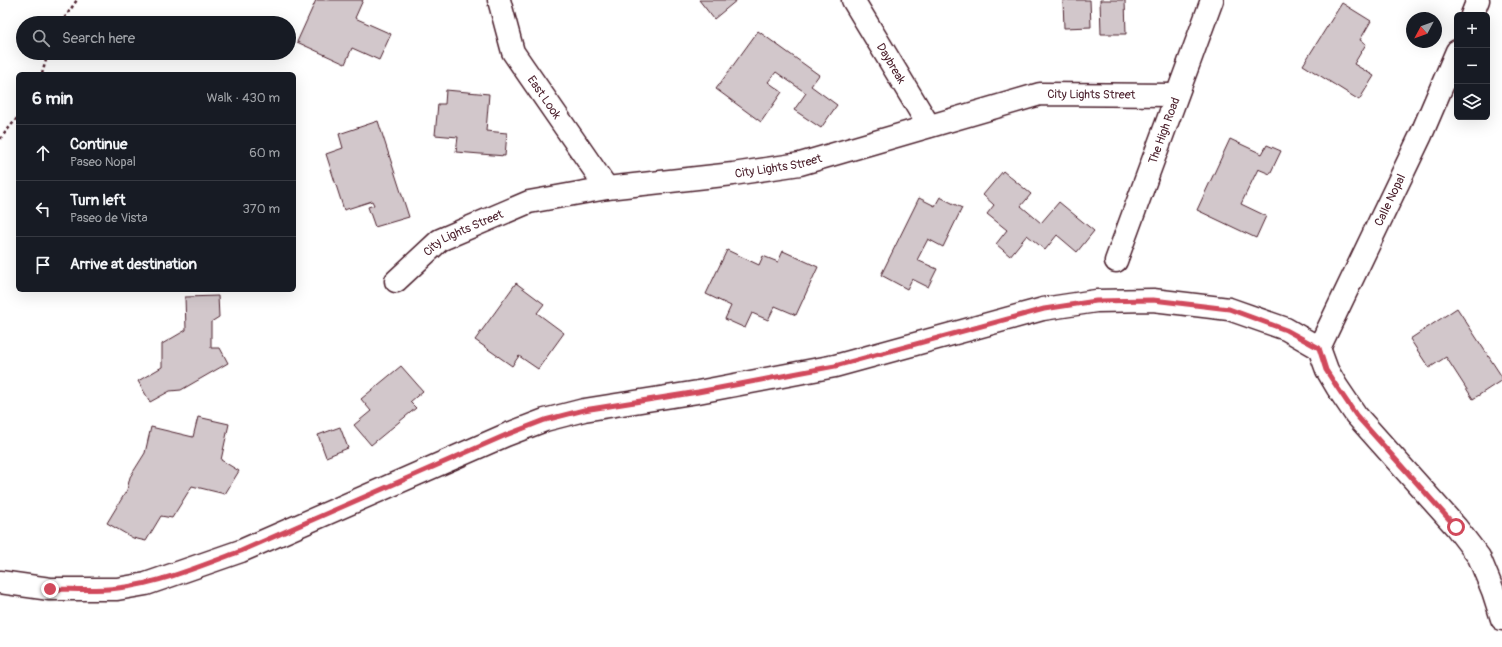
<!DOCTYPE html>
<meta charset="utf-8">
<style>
:root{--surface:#171b24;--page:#20242c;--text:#f1f3f6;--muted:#9ea1a6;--line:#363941}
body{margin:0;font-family:Pangolin,sans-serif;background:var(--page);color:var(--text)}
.controls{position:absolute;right:12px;top:12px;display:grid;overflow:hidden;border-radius:6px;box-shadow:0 4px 16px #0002}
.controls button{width:36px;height:36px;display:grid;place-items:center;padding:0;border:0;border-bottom:1px solid var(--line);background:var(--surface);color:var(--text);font:20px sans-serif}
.compass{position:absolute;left:1406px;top:12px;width:36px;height:36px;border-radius:50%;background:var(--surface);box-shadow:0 4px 16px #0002;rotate:229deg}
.stop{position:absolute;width:12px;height:12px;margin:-9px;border:3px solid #d1495b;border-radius:50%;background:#fff}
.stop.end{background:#d1495b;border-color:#fff;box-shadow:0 1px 4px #0008}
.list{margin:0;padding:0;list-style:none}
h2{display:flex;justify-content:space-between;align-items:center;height:52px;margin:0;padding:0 16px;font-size:17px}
h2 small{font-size:13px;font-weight:400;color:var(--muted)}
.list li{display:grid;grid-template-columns:26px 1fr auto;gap:12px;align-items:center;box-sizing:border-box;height:56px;padding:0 16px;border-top:1px solid var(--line)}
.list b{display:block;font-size:15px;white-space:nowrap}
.list p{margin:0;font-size:13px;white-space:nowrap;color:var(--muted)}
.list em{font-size:13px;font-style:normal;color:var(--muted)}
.icon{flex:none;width:22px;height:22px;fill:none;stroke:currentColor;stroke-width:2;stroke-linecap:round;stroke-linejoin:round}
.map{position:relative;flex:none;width:1502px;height:647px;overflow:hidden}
.search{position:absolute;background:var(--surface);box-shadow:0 4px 16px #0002;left:16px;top:16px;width:280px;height:44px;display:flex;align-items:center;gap:10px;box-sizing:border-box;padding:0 14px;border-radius:22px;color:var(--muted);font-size:15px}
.panel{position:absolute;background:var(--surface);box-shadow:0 4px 16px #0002;left:16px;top:72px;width:280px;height:220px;border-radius:6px}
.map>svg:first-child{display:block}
</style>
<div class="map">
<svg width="1502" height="647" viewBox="0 0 1502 647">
<rect width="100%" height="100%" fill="#fff"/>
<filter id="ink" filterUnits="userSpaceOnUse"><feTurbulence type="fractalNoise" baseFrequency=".025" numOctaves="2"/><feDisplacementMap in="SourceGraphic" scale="8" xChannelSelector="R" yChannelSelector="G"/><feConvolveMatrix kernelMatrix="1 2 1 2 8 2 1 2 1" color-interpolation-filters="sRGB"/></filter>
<g filter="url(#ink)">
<g fill="#d2c7cb" stroke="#4a1f2b">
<polygon points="316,0 363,0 355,18 391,34 379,60 352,48 345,64 297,42"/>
<polygon points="699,0 737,0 714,19"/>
<polygon points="1063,0 1090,0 1091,27 1064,28"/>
<polygon points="1100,0 1125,0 1126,34 1101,34"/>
<polygon points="1342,3 1371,21 1360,40 1366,44 1354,64 1374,76 1359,100 1303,65"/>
<polygon points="758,31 819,75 811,86 837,105 821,128 794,110 806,93 776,72 768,82 782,92 761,122 716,89"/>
<polygon points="446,90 489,94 486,131 507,133 505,156 456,152 458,137 435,135 438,104 445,104"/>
<polygon points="378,121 409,217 375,227 368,207 374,205 372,201 344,210 326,154 343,148 339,134"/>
<polygon points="1230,139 1262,154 1267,145 1281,151 1270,174 1258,169 1241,204 1266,216 1256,238 1197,210"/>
<polygon points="1003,171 1031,194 1021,206 1041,223 1059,202 1094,231 1077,252 1057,235 1045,250 1027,235 1010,256 996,244 1007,230 987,214 994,205 983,195"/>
<polygon points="940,197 962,208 943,247 928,239 917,260 937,269 928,287 912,279 907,289 881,275 919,198 935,206"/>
<polygon points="727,250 759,265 763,256 778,262 783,251 818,267 796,315 775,306 768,320 752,313 745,328 725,319 731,306 706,294"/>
<polygon points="516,283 544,304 537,313 564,333 538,369 519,356 512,366 475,340"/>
<polygon points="218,296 219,317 211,322 211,348 220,348 228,363 181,390 170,391 150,402 138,381 162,367 162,344 186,330 185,297"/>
<polygon points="1457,308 1502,377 1502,380 1473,399 1446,357 1429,368 1410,339"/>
<polygon points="401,366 423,391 410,402 416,408 371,445 354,425 371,411 361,399"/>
<polygon points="198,417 229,424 221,460 239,471 225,494 192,486 172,518 161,516 146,541 133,538 107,523 127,490 130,477 145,453 151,427 193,437"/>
<polygon points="340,427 348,448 326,457 318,435"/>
</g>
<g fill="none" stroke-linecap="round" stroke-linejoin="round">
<defs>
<g id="minor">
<path id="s1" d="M499 0 513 52 607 188"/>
<path id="s2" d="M853 0 929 126"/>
<polyline points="1472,15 1478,0"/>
<path id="s3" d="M1116 261 1212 0"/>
<path id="s4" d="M396 281 440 240 529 202 607 188 733 174 800 164 1040 94 1176 95"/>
<polyline points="1319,348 1327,370 1337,387 1356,415 1456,527 1479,557 1493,591 1502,619"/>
<path id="s5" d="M1319 348 1421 135 1457 51"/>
<polyline points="0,582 50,589 117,589 146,584 241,551 506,435 545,420 584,410 698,392 835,366 1043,309 1096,301 1153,300 1229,309 1286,329 1319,348"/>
</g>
</defs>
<use href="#minor" stroke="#4a1f2b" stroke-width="25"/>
<g stroke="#4a1f2b" stroke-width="2.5" stroke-dasharray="3 3" stroke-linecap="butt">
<polyline points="61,23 77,0"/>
<polyline points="42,74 48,53"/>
<polyline points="0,139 18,117"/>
</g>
<use href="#minor" stroke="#fff" stroke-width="22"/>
</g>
</g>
<g fill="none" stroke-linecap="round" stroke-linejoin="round" filter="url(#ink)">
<path stroke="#d1495b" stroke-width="5" d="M50 589C73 589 96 591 118 588 160 583 201 566 241 551L506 435 545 420 584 410 698 392 835 366 1044 309 1096 301 1153 300 1229 309 1286 330 1319 348 1326 370 1337 387 1356 415 1456 527"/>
</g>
<g text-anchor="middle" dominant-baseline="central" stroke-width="3" stroke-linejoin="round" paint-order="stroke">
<g font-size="12" fill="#4a1f2b" stroke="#fff">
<text stroke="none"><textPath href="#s2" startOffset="74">Daybreak</textPath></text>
<text stroke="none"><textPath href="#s4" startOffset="732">City Lights Street</textPath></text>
<text stroke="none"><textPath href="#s1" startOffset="109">East Look</textPath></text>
<text stroke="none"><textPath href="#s3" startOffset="139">The High Road</textPath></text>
<text stroke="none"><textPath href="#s4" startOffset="409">City Lights Street</textPath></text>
<text stroke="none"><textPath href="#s5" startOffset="164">Calle Nopal</textPath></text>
<text stroke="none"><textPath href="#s4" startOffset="84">City Lights Street</textPath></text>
</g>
</g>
</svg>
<div class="controls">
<button>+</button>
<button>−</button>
<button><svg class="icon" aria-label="layers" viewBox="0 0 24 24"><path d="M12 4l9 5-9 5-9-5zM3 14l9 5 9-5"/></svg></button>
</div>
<svg class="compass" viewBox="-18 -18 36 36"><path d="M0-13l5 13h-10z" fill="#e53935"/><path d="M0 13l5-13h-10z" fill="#9ea1a6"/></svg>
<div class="stop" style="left:1456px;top:527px"></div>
<div class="stop end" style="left:50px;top:589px"></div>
<div class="search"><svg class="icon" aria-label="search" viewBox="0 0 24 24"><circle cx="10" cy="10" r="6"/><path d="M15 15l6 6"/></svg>Search here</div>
<section class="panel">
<h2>6 min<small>Walk · 430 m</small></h2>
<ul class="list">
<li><svg class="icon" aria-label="ahead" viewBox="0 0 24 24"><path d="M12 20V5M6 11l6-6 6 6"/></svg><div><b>Continue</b><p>Paseo Nopal</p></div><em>60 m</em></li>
<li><svg class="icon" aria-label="left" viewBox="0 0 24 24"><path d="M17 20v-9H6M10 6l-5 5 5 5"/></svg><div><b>Turn left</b><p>Paseo de Vista</p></div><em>370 m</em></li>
<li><svg class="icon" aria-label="arrive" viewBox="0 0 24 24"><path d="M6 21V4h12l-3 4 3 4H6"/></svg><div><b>Arrive at destination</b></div></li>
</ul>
</section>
</div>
